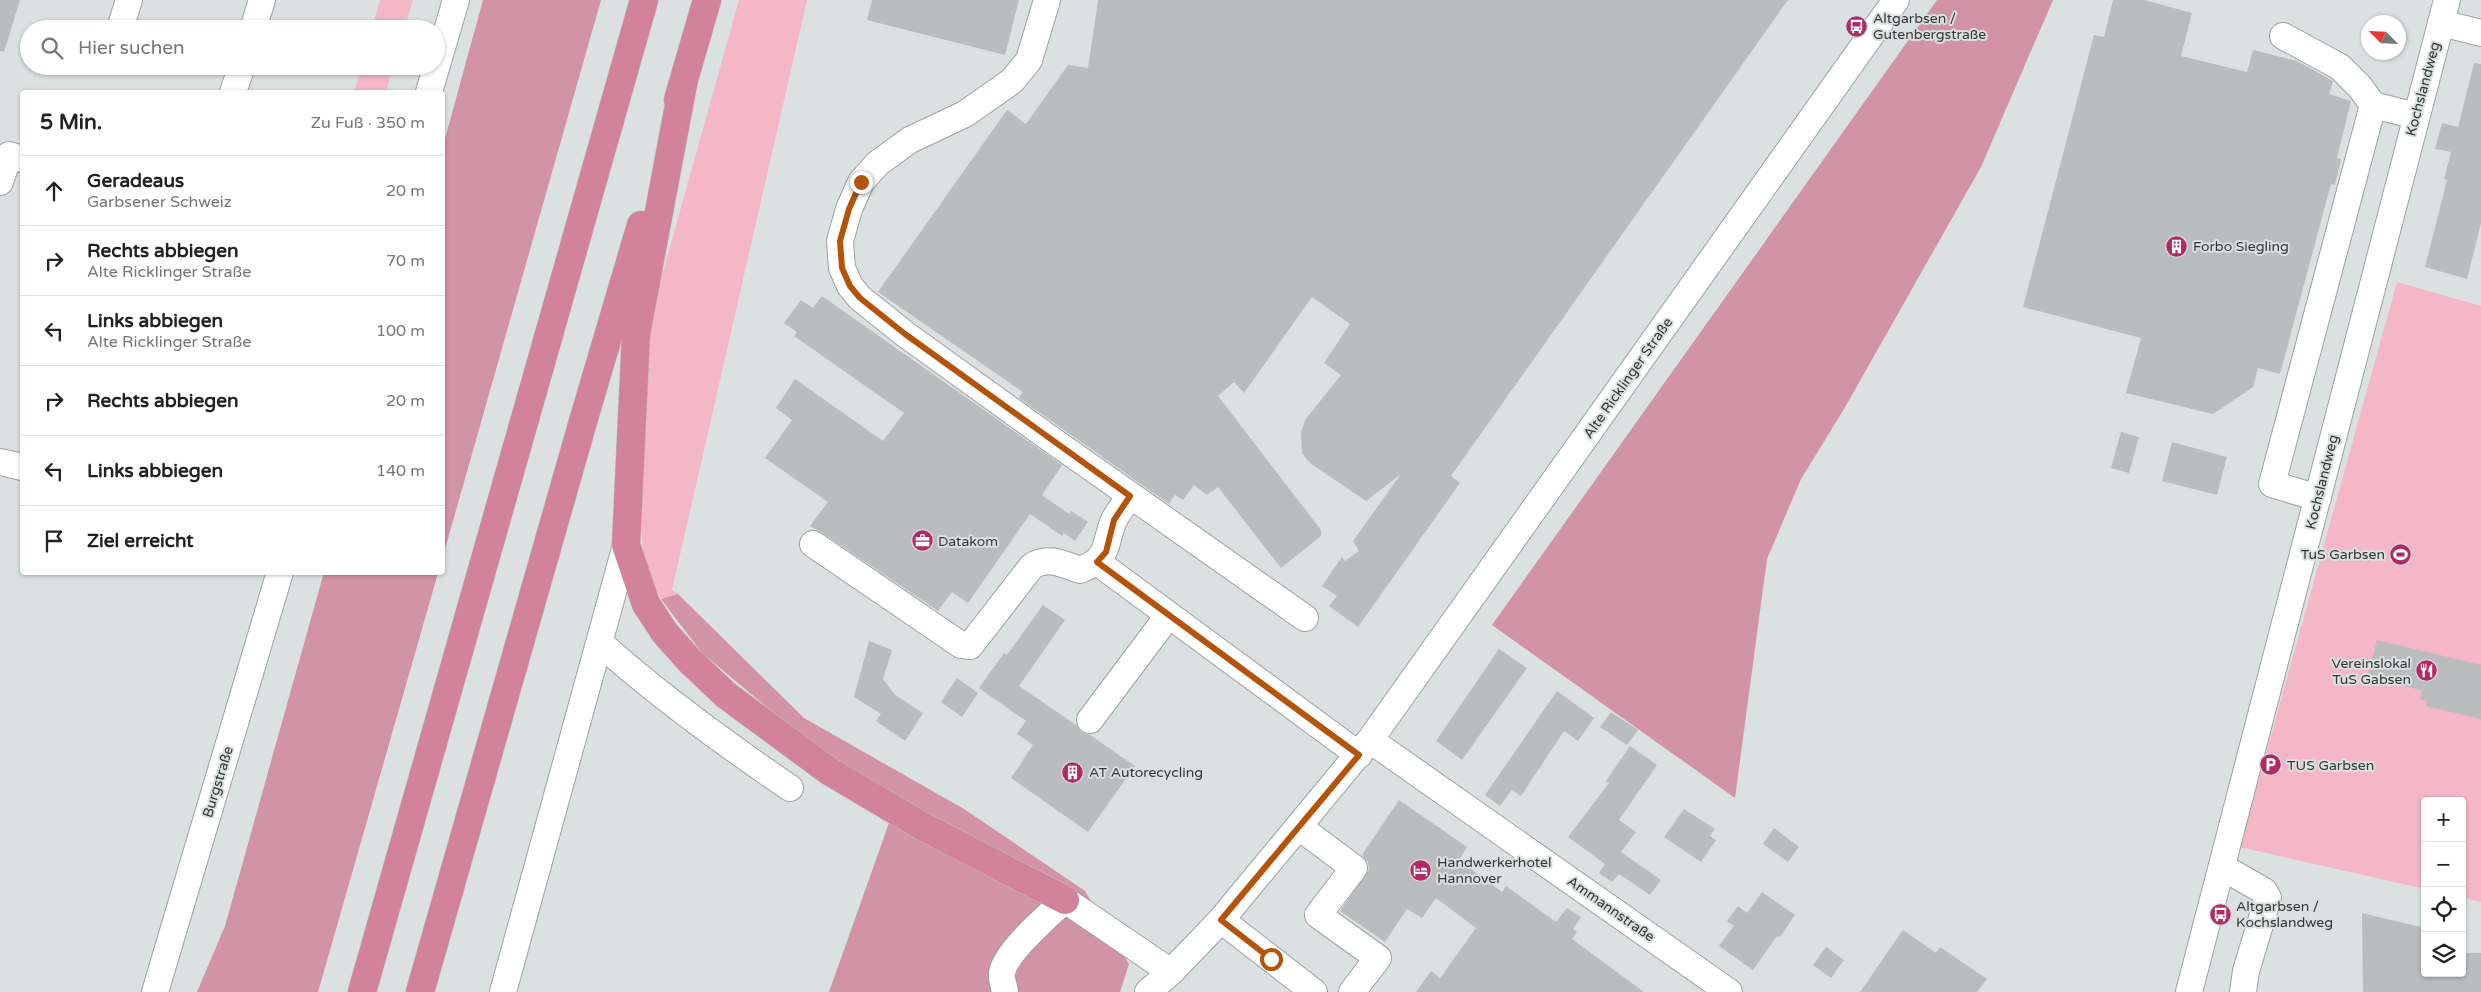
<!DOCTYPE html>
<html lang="de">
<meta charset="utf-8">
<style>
:root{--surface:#fff;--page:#f6f6f6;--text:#222;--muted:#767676;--line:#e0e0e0}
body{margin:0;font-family:"Varela Round",sans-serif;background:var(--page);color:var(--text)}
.controls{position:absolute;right:15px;bottom:15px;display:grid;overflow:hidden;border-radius:5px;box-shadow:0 1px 4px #0004}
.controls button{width:45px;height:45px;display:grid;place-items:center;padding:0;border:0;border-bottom:1px solid var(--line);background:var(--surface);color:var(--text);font:25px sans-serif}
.compass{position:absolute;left:2361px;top:15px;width:45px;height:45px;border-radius:50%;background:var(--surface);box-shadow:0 1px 4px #0004;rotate:294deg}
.stop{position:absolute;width:15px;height:15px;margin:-11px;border:4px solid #b45309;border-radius:50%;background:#fff}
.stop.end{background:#b45309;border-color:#fff;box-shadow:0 1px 5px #0008}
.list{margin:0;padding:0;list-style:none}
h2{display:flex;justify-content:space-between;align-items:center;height:65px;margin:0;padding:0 20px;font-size:21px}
h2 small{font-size:16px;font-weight:400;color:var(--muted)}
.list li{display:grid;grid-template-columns:32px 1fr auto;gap:15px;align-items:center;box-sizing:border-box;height:70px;padding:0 20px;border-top:1px solid var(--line)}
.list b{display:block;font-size:19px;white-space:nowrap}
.list p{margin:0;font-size:16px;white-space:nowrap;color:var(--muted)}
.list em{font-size:16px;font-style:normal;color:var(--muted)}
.icon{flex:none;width:28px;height:28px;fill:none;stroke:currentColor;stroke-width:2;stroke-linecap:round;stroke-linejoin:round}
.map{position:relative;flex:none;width:2481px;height:992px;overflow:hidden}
.search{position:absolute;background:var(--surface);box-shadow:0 1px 4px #0004;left:20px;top:20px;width:425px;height:55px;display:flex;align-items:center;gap:12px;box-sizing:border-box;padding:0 18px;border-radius:28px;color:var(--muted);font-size:19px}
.panel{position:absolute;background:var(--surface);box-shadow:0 1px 4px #0004;left:20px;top:90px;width:425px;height:485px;border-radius:5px}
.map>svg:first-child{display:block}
</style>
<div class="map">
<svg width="2481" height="992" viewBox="0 0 2481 992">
<rect width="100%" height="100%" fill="#dbe0e1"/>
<g fill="#f5b7c8">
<polygon points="380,0 413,0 404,29 372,29"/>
<polygon points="739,0 807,0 672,590 678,594 661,599 645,565 641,531 640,495 643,417 650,329 659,286"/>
<polygon points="362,66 393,66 386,92 354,92"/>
<polygon points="2397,282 2481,306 2481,902 2462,897 2462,801 2425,801 2425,889 2240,847"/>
</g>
<g fill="#d193a5">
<polygon points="483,0 601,0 443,556 443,146"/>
<polygon points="1937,0 2053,0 1981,167 1844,409 1801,479 1767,559 1735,798 1492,625"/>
<polygon points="324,572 438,573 318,992 197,992 225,926"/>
<polygon points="678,594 804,718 964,809 1085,891 1129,964 1120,992 829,992 889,823 884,792 787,724 702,653 661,599"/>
</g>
<g fill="#b9bdbd">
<polygon points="0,0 20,0 4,52 0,51"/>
<polygon points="872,0 1019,0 1005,55 867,20"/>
<polygon points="1098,0 1788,0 1451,476 1460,483 1358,627 1329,606 1337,596 1322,586 1342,557 1345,561 1359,551 1353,541 1401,474 1366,501 1310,463 1302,453 1301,433 1305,420 1341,375 1324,363 1350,324 1312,297 1244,393 1234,382 1218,396 1321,530 1321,536 1281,568 1218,487 1207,495 1194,485 1183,500 1175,495 1169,504 1019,398 1023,392 878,292 1007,110 1026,124 1068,65 1088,68"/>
<polygon points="2113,0 2144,0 2192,13 2181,56 2247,72 2253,50 2297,61 2333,81 2329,94 2351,101 2337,158 2341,159 2335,185 2331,184 2280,374 2258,368 2253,387 2213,414 2126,393 2141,338 2023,307 2094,35 2104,37"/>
<polygon points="2474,63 2481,64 2481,223 2467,279 2425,267 2447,180 2444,179 2451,152 2435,149 2442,123 2458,127"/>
<polygon points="822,296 1062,465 1042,495 1069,514 1071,511 1088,522 1075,541 1064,533 1062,536 1030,514 968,603 952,592 938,611 821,532 810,526 828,502 765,458 792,420 776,408 795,379 883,441 904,413 794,336 797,332 784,323 801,300 813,308"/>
<polygon points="2121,432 2139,437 2129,473 2111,468"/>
<polygon points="2172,442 2227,457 2217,495 2162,481"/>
<polygon points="1043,605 1065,620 1019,686 1076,725 1081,732 1090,735 1135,766 1088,832 1011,778 1033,745 1017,734 1026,721 979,688 1004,653 1007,655"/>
<polygon points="2377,640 2481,665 2481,719 2426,706 2427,701 2420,699 2422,690 2367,679"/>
<polygon points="869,641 892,650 883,679 895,695 923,713 905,741 876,721 881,714 854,697"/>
<polygon points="1499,649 1527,668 1462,760 1436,741"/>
<polygon points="957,678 978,693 962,717 941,702"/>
<polygon points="1557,691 1594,718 1578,741 1564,731 1521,796 1512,790 1500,806 1485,795"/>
<polygon points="1611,712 1638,730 1627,745 1600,727"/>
<polygon points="1630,746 1657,765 1619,820 1636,832 1621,852 1661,880 1650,895 1619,874 1612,882 1599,873 1605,864 1568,837 1609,783 1606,781"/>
<polygon points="1399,800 1467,847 1459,860 1502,892 1506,886 1556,922 1567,908 1581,917 1573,929 1577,932 1572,939 1644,992 1416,992 1431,971 1440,978 1476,928 1436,898 1422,918 1407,909 1385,942 1340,911 1369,870 1368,862 1362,855"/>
<polygon points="1684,809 1715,829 1710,836 1716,840 1701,862 1664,837"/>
<polygon points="1774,828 1799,847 1788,862 1763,844"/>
<polygon points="1762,892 1795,915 1780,937 1777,936 1753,970 1719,946 1734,926 1727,921 1738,906 1747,913"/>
<polygon points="2362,913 2425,928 2425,973 2462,973 2462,953 2481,953 2481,992 2363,992"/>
<polygon points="1903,930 1936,953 1940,947 1987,979 1977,992 1860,992"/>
<polygon points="1826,947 1844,960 1831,978 1813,965"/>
</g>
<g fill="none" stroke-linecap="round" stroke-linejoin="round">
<defs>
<g id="minor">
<polyline points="1047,0 1029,60 1012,81 965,114 910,140 878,163 861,182 849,209 840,241 842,268 850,286 860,298 905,334 1052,440 1305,618"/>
<polyline points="122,22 129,0"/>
<polyline points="2441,23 2481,33"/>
<polyline points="253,29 262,0"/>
<polyline points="2283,36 2340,67 2360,87 2373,105"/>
<polyline points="233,92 242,66"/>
<polyline points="429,92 456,0"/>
<polyline points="0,182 9,155 22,159"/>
<polyline points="0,462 22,467"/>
<polyline points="2318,498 2272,484 2373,105 2416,116"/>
<path d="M813 544 961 645 970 646 1032 566C1048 556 1063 564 1080 570 1109 559 1104 547 1113 522 1117 513 1125 504 1130 496"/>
<polyline points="1097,562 1359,755"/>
<path d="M600 643C659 696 724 743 790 788"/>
<polyline points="1090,720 1168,616"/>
<polyline points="1370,740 1729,992"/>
<polyline points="1299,827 1354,868 1318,915 1378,958 1352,992"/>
<polyline points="2222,867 2264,891 2268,898 2246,971 2243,992"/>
<polyline points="1221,920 1314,992"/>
<polyline points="155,992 280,572"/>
<polyline points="503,992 626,545"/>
<path d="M1005 992C1004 986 1001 978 1002 973 1005 952 1049 915 1065 900L1171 972"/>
<polyline points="1148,992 1171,972 1221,920 1370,740 1896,0"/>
<polyline points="2189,992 2447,0"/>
</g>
<g id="highway">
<polyline points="683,84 636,334 626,545 646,604 665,633 690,661 726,695 829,771 920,825 1065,900"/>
<polyline points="678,100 707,0"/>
<polyline points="362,992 644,0"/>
<polyline points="420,992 584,418 641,225"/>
</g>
</defs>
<use href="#minor" stroke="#9ca1a1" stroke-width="28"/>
<use href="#highway" stroke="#babbbb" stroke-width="29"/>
<use href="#minor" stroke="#fff" stroke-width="26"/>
<use href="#highway" stroke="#d2839b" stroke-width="28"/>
</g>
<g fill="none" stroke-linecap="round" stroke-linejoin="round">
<polyline stroke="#b45309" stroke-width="6" points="861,182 849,209 840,241 842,268 850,286 860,298 905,334 1130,496 1114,520 1106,552 1097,562 1359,755 1221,920 1271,959"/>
</g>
<defs>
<symbol id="bus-disc" viewBox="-11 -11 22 22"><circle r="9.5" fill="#b42964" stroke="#dbe0e1"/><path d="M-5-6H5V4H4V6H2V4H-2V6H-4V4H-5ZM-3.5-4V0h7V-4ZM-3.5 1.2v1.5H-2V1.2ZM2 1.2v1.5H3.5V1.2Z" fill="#fff"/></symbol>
<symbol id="building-disc" viewBox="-11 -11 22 22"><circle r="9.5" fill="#b42964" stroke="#dbe0e1"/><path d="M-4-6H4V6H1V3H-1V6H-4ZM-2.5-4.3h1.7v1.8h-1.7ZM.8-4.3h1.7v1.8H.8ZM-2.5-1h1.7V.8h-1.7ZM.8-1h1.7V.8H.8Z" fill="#fff"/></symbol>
<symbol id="office-disc" viewBox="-11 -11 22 22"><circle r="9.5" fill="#b42964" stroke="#dbe0e1"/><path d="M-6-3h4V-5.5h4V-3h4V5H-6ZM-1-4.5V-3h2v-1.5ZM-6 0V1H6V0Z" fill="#fff"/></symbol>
<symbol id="stadium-disc" viewBox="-11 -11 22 22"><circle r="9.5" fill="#b42964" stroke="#dbe0e1"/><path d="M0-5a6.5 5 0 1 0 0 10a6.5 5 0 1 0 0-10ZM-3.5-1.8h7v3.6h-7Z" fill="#fff"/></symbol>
<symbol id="restaurant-disc" viewBox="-11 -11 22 22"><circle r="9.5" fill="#b42964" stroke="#dbe0e1"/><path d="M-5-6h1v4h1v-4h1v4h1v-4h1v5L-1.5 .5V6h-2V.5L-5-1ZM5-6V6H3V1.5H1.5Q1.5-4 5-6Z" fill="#fff"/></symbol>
<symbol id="parking-disc" viewBox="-11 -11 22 22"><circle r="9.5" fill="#b42964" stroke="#dbe0e1"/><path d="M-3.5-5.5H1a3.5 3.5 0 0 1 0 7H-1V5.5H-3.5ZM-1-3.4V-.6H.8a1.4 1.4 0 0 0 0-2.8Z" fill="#fff"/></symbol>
<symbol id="hotel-disc" viewBox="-11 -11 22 22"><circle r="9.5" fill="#b42964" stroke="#dbe0e1"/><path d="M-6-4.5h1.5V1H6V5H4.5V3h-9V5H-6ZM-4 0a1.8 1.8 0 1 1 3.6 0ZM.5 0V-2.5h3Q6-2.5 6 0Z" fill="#fff"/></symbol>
</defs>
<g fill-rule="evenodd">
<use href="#bus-disc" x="1844" y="14" width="25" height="25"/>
<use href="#building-disc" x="2164" y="234" width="25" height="25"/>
<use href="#office-disc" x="910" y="528" width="25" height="25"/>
<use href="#stadium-disc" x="2388" y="542" width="25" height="25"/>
<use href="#restaurant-disc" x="2414" y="658" width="25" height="25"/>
<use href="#parking-disc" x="2258" y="752" width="25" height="25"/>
<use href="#building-disc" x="1060" y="760" width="25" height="25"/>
<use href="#hotel-disc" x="1408" y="858" width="25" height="25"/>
<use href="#bus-disc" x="2208" y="902" width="25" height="25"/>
</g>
<g text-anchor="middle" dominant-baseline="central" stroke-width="4" stroke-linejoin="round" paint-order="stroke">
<g font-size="14" fill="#353737" stroke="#dbe0e1" text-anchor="start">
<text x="1873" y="18">Altgarbsen /<tspan x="1873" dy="16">Gutenbergstraße</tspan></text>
<text x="2193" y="246">Forbo Siegling</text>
<text x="938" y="541">Datakom</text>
<text x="2385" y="554" text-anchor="end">TuS Garbsen</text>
<text x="2411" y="663" text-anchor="end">Vereinslokal<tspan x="2411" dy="16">TuS Gabsen</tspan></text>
<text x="2287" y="765">TUS Garbsen</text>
<text x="1089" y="772">AT Autorecycling</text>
<text x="1437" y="862">Handwerkerhotel<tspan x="1437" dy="16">Hannover</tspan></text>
<text x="2236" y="906">Altgarbsen /<tspan x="2236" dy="16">Kochslandweg</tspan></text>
</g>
<g font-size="14" fill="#353737" stroke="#dbe0e1">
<text transform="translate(2423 89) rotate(-75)">Kochslandweg</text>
<text transform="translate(1628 378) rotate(-55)">Alte Ricklinger Straße</text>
<text transform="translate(2322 482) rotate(-76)">Kochslandweg</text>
<text transform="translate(218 782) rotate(-73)">Burgstraße</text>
<text transform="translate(1611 909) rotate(35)">Ammannstraße</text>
</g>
</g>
</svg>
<div class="controls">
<button>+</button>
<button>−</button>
<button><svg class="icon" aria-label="locate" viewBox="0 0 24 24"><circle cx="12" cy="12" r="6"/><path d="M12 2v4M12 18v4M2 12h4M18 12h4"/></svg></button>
<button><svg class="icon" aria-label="layers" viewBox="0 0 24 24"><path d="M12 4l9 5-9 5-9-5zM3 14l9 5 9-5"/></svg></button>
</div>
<svg class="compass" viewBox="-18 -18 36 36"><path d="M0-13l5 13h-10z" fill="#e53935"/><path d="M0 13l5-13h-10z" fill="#767676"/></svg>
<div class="stop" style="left:1271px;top:959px"></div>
<div class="stop end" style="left:861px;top:182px"></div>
<div class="search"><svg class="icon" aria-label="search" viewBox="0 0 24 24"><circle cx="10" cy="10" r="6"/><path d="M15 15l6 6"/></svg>Hier suchen</div>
<section class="panel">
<h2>5 Min.<small>Zu Fuß · 350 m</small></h2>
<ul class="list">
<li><svg class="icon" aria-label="ahead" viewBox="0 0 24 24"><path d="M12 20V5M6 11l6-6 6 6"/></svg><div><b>Geradeaus</b><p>Garbsener Schweiz</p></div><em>20 m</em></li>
<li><svg class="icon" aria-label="right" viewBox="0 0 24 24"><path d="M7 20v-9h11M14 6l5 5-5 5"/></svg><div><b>Rechts abbiegen</b><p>Alte Ricklinger Straße</p></div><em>70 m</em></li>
<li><svg class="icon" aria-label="left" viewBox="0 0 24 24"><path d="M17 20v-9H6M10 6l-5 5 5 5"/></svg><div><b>Links abbiegen</b><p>Alte Ricklinger Straße</p></div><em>100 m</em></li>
<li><svg class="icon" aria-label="right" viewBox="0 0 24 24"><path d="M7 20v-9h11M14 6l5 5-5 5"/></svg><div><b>Rechts abbiegen</b></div><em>20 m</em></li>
<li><svg class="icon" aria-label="left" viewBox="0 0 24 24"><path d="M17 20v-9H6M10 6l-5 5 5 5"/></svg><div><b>Links abbiegen</b></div><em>140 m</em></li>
<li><svg class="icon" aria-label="arrive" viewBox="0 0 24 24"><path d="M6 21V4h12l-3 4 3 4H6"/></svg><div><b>Ziel erreicht</b></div></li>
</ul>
</section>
</div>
